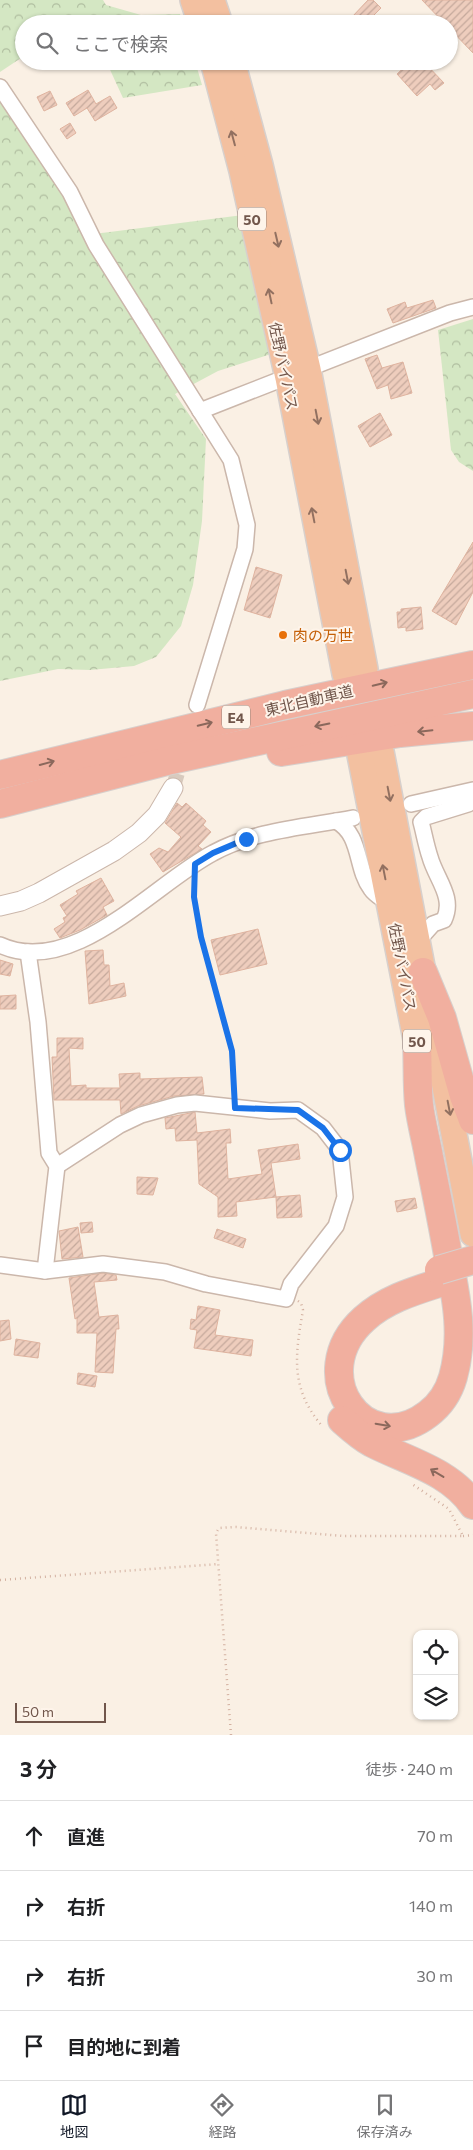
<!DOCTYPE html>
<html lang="ja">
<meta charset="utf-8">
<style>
:root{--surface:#fff;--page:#f6f6f6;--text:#202124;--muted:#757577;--line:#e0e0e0;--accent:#111827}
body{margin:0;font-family:Commissioner,"Noto Sans JP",sans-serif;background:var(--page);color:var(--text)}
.controls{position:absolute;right:15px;bottom:15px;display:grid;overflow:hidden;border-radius:10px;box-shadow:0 1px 4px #0004}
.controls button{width:45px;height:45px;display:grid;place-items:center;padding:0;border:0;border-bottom:1px solid var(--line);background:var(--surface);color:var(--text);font:25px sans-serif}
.scale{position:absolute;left:15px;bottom:12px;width:91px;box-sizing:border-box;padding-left:5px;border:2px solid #71564b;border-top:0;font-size:14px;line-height:18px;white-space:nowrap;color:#71564b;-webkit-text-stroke:4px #fef4ea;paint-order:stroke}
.stop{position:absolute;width:15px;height:15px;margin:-11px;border:4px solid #1a73e8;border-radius:50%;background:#fff}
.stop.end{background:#1a73e8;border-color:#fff;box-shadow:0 1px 5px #0008}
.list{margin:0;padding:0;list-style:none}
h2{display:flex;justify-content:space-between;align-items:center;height:65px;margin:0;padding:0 20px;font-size:21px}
h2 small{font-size:16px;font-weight:400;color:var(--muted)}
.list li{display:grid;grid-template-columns:32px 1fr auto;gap:15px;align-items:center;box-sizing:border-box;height:70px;padding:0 20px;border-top:1px solid var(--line)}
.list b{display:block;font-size:19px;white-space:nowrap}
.list em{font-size:16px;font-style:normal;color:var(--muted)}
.icon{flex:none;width:28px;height:28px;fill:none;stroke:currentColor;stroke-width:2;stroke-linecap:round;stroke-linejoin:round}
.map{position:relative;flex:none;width:473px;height:1735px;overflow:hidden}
.search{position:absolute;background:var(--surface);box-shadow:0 1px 4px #0004;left:15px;right:15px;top:15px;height:55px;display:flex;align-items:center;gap:12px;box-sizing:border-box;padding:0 18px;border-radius:28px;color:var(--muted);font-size:19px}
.sheet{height:345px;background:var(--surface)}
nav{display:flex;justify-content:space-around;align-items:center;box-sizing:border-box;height:70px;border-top:1px solid var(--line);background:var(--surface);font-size:14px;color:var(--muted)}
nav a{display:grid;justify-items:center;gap:2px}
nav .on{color:var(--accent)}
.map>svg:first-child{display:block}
</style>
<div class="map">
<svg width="473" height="1735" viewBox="0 0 473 1735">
<defs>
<pattern id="forest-crowns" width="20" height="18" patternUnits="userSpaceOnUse" patternTransform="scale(1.25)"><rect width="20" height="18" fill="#d4e7c3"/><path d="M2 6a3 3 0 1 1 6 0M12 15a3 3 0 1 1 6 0" fill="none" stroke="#b0bea0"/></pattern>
<pattern id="building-hatch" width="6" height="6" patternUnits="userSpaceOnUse" patternTransform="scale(1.25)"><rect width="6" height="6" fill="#eecdbd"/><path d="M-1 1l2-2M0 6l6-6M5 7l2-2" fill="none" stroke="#c5a99c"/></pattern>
</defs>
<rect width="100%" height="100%" fill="#faf0e4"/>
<g fill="url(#forest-crowns)">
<polygon points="0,0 103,0 106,5 141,15 180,14 183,24 83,24 80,20 73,24 24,24 24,56 0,72"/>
<polygon points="106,61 195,61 202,85 123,98"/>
<polygon points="0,99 94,234 243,215 271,354 218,371 175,394 206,439 202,521 193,585 181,626 156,657 134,666 90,670 58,669 0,681"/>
<polygon points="473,319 473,471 459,462 451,450 438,330"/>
</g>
<g fill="url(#building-hatch)" stroke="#dfb39f">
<polygon points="368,0 373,0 381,8 365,24 359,24 352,17"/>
<polygon points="422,0 473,0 473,53 449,28 449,24 445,24"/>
<polygon points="411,61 423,61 444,83 435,90 430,84 417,96 397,74"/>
<polygon points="88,90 96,104 110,96 117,108 95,121 87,108 74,116 66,103"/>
<polygon points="50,91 57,105 44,111 37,97"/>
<polygon points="70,123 76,133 67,139 60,129"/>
<polygon points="433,300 436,308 393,323 387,309 405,302 407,308"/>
<polygon points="377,355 382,368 403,362 412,393 391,399 388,385 377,389 365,359"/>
<polygon points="380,413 392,435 370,447 358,426"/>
<polygon points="473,542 473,592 456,625 432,611"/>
<polygon points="256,567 282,575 270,618 244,610"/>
<polygon points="421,607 423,629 406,631 406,627 398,628 397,612 401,612 401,609"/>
<polygon points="177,803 182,807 186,803 206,821 203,825 211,832 198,846 202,849 163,872 150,854 159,848 168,852 181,837 165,823"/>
<polygon points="101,878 114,901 103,907 107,915 80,930 60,938 54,929 65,922 63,918 67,916 60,905 78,894 76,891"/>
<polygon points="258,929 267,964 220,975 211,940"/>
<polygon points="103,950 104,965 109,965 110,986 124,983 126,996 89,1004 85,951"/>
<polygon points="0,960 13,964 10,976 0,974"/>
<polygon points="16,995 16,1009 0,1009 0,996"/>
<polygon points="57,1038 83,1038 83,1049 69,1048 71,1086 86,1085 86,1088 120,1088 119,1074 140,1073 140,1079 202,1077 204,1094 174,1096 138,1106 121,1114 120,1100 54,1100 52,1057 57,1057"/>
<polygon points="195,1112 197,1133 230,1129 231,1143 226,1143 228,1179 262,1174 258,1150 298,1144 300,1159 271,1163 276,1197 236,1202 237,1216 218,1217 218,1197 199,1184 197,1140 176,1141 175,1128 166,1129 165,1118"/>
<polygon points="137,1177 158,1178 153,1195 137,1194"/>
<polygon points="300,1195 302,1217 277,1218 276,1197"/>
<polygon points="415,1198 417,1208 397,1212 395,1201"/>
<polygon points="92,1222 93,1232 81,1233 80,1223"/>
<polygon points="78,1227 83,1257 62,1259 59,1231"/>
<polygon points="217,1229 246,1239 243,1248 214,1238"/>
<polygon points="103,1273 116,1275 117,1280 94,1282 99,1317 118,1315 119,1329 116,1329 113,1373 95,1372 97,1333 77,1333 77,1318 75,1319 69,1278"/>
<polygon points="198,1306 220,1310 215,1335 253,1340 251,1356 194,1348 197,1330 190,1329 191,1319 196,1320"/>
<polygon points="9,1320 11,1339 0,1341 0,1321"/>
<polygon points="16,1339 40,1343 38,1358 14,1355"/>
<polygon points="78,1373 97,1376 95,1387 77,1384"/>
</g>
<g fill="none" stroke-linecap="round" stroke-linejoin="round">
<polyline stroke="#d8cabe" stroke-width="15" stroke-dasharray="15 8" stroke-linecap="butt" points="173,788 183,754"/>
<defs>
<g id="minor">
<polyline points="0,87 70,192 96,245 231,460 247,525 245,549 197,705"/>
<polyline points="200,411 450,313 473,307"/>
<polyline points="411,804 473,790"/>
<path d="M336 821C362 835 355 868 371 889 375 895 383 899 389 904"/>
<path d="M417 942 433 924 444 920C455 897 436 879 430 857 426 845 424 833 421 822L426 817 468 804 473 794"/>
<path d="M0 945C73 979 155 883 213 853 255 830 307 827 353 818"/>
<polyline points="28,952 38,1022 49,1153 57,1166 45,1271"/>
<polyline points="0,1265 45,1271 103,1264 165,1272 206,1284 286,1299 291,1284 336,1226 345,1197 340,1150 323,1128 298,1110 270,1111 195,1103 177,1105 141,1115 120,1125 57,1166"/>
</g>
<polyline id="tertiary" points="0,906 21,901 39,893 114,851 139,833 157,815 173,788"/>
<g id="trunk">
<polyline points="193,0 201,24"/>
<polyline points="212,0 220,24"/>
<polyline points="213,61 242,171 288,378 345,674"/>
<polyline points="232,61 260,165 308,369 365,669"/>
<polyline points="380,746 473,1234"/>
<polyline points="359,750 421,1065"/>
</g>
<g id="motorway">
<polyline points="281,752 400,733 473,726"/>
<polyline points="0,775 285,705 473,665"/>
<polyline points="0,804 171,760 473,694"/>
<polyline points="423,972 442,1018 464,1096 473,1120"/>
<path d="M417 1045C418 1065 417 1085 419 1105 421 1122 426 1140 429 1157 436 1192 443 1226 449 1261 457 1300 464 1338 453 1377 449 1391 440 1405 428 1414 365 1462 303 1374 364 1319 386 1299 414 1291 442 1282"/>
<path d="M342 1420C351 1428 361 1437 372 1443 407 1461 450 1471 473 1505"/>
</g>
</defs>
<use href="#minor" stroke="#cbb7ab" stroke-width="18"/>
<use href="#tertiary" stroke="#cbb7ab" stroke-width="21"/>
<use href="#trunk" stroke="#d7d0cd" stroke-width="28"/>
<use href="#motorway" stroke="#d7d0cd" stroke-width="30"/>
<g stroke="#d3b1a1" stroke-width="2.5" stroke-dasharray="1 4" stroke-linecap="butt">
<path d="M195 881C193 939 221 993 232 1049 235 1064 234 1080 234 1095"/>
<path d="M298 1301 301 1303 303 1310C295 1356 290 1388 322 1426"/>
<polyline points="463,1536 473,1535"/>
<polyline points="0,1580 219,1564"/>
<polyline points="231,1735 216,1533 219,1528 236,1527 343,1536 463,1536 449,1509 412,1484"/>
</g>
<use href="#minor" stroke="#fff" stroke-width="15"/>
<use href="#tertiary" stroke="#fff" stroke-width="19"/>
<use href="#trunk" stroke="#f3c0a0" stroke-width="25"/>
<use href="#motorway" stroke="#f1af9f" stroke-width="28"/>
<defs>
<polyline id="motorway-bridge" points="439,1270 473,1260"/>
</defs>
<use href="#motorway-bridge" stroke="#d7d0cd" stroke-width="30" stroke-linecap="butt"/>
<use href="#motorway-bridge" stroke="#f1af9f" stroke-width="28"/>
</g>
<defs><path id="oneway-shaft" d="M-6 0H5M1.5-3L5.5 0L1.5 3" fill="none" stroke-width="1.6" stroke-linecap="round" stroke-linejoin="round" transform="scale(1.25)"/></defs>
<g stroke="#927060">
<use href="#oneway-shaft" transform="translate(233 138) rotate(-105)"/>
<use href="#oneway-shaft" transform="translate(277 240) rotate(77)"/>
<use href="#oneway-shaft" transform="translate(270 296) rotate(-102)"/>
<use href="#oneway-shaft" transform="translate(317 417) rotate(79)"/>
<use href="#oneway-shaft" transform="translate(313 515) rotate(-101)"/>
<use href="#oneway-shaft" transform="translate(347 577) rotate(79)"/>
<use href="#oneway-shaft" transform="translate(389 794) rotate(79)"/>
<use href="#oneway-shaft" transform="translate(384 872) rotate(-101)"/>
<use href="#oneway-shaft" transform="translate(449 1108) rotate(79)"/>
</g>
<g stroke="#8b685c">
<use href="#oneway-shaft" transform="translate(380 684) rotate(-13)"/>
<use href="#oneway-shaft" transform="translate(205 724) rotate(-13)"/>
<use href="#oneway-shaft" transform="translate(322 725) rotate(168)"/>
<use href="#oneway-shaft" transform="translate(425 731) rotate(174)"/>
<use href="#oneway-shaft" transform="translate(47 763) rotate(-15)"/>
<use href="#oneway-shaft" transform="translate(383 1425) rotate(10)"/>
<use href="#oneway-shaft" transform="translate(437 1473) rotate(-149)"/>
</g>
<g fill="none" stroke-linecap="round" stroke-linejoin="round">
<polyline stroke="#1a73e8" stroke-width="6" points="246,839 213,853 195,864 194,897 201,937 232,1051 235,1108 298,1110 323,1128 340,1150"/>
</g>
<circle fill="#e8710a" stroke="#fef4ea" stroke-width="2" cx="283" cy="635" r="5"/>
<g text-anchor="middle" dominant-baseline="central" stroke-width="4" stroke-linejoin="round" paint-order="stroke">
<g fill="#fef4ea" stroke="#9b857b" stroke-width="1">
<rect x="238" y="207.5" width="28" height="23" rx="4"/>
<rect x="222" y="705.5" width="28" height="23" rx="4"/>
<rect x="403" y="1029.5" width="28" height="23" rx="4"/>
</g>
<g font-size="14" font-weight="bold" fill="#71564b">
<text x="252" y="219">50</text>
<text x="236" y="717">E4</text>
<text x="417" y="1041">50</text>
</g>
<g font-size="15" fill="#71564b" stroke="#fef4ea">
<text transform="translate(284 366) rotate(78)">佐野バイパス</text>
<text transform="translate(309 700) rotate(-13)">東北自動車道</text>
<text transform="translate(403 967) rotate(79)">佐野バイパス</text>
</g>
<g font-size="15" fill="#c56008" stroke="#fef4ea" text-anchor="start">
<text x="293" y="635">肉の万世</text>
</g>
</g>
</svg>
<div class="controls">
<button><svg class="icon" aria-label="locate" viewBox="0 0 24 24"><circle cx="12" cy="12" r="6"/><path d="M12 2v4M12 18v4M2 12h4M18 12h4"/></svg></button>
<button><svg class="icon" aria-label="layers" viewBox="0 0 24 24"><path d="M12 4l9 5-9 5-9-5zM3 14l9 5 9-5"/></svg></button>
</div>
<div class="scale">50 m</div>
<div class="stop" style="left:340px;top:1150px"></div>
<div class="stop end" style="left:246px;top:839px"></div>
<div class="search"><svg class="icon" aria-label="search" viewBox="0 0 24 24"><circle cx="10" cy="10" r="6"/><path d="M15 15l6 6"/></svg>ここで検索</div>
</div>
<section class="sheet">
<h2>3 分<small>徒歩 · 240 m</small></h2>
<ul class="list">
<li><svg class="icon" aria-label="ahead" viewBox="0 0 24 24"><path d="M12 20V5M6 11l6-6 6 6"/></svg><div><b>直進</b></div><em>70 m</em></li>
<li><svg class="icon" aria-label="right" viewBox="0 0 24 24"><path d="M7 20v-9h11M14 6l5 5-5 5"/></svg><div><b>右折</b></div><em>140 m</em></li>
<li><svg class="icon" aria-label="right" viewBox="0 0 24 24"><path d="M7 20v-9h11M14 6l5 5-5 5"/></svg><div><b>右折</b></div><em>30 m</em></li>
<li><svg class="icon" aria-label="arrive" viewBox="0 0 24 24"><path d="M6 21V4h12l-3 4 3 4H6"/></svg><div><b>目的地に到着</b></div></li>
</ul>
</section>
<nav>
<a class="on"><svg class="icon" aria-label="map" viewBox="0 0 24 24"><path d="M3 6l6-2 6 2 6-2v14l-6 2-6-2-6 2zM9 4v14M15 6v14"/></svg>地図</a>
<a><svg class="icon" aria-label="directions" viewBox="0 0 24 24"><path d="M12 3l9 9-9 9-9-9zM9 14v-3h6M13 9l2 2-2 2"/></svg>経路</a>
<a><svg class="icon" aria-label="saved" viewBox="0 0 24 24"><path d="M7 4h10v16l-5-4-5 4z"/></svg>保存済み</a>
</nav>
